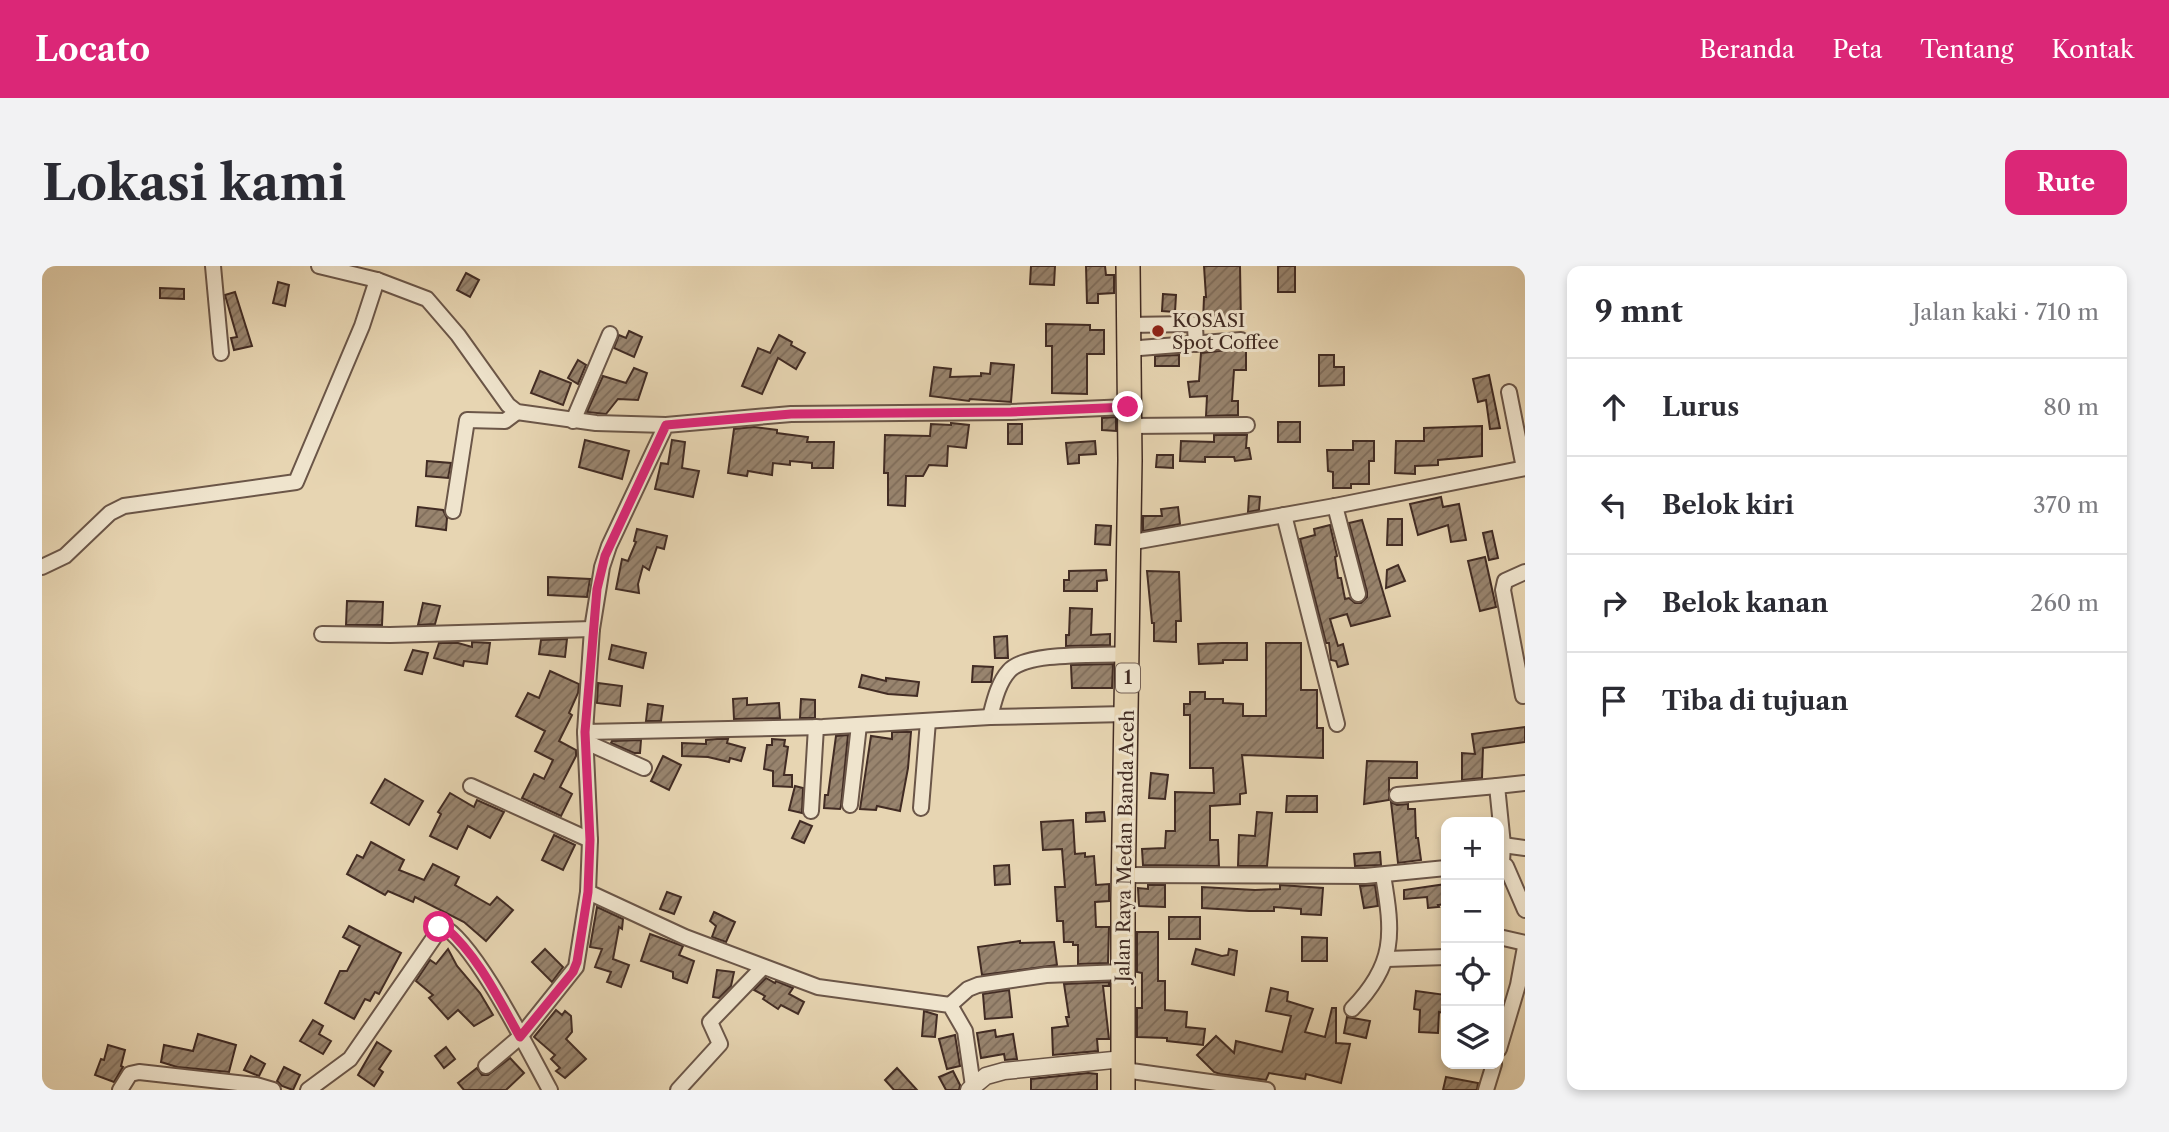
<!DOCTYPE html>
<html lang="id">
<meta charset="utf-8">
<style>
:root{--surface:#fff;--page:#f2f2f3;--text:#2b2b33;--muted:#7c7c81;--line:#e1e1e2;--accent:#db2777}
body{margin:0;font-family:"Libre Caslon Text",serif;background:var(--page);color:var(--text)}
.controls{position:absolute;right:21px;bottom:21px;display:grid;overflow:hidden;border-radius:14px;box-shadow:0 4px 10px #0003}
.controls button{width:63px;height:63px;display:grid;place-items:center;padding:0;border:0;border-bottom:2px solid var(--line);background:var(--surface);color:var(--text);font:35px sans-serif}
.stop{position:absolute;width:21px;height:21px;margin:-16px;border:5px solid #db2777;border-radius:50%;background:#fff}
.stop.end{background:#db2777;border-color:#fff;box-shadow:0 2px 7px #0008}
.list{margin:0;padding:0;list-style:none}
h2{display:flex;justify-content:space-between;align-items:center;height:91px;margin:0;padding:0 28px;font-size:30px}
h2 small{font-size:23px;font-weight:400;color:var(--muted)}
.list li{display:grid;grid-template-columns:46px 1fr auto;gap:21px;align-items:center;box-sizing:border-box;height:98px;padding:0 28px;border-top:2px solid var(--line)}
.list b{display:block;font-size:26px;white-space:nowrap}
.list em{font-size:23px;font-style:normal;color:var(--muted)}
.icon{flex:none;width:38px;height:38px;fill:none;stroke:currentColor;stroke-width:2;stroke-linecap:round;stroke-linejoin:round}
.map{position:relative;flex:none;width:1483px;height:824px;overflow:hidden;border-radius:14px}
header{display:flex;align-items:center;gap:42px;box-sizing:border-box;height:98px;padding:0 35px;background:var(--accent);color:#fff}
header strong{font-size:33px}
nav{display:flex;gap:38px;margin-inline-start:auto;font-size:24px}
.intro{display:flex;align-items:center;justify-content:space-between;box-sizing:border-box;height:168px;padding:0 42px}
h1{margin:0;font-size:49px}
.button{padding:18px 32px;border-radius:14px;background:var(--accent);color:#fff;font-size:24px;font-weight:700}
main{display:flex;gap:42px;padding:0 42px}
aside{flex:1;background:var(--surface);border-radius:14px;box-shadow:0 4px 10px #0003}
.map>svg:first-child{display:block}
</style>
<header>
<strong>Locato</strong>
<nav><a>Beranda</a><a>Peta</a><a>Tentang</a><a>Kontak</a></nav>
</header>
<div class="intro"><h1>Lokasi kami</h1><a class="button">Rute</a></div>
<main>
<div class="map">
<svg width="1483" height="824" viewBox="0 0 1483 824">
<defs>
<pattern id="building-hatch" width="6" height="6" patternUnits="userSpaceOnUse" patternTransform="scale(1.75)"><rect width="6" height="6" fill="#98846e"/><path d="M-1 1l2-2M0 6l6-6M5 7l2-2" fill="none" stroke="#7e6c5a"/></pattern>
</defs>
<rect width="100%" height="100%" fill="#e7d5b2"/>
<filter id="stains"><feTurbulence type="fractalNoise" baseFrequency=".00286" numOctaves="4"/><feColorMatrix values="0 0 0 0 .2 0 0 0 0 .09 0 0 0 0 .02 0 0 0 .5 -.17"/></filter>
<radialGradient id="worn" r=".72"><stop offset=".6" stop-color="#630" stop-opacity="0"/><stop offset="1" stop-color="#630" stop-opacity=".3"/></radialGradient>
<g fill="url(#building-hatch)" stroke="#422c24" stroke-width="2">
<polygon points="989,0 1013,0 1012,19 988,18"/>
<polygon points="1044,0 1063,0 1064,9 1072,9 1072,27 1056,28 1056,37 1045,37"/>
<polygon points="1162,0 1198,0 1199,59 1161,57 1162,31 1164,31"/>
<rect x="1236" y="0" width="17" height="26"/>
<polygon points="424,7 437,14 428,31 415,24"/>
<polygon points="236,16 247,19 243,40 231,37"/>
<polygon points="118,22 142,23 142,33 118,32"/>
<polygon points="193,26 210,80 192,84 189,72 195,71 183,29"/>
<polygon points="1121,28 1134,29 1133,46 1120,45"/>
<polygon points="1004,58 1048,59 1048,64 1062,64 1062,88 1045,88 1045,128 1010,127 1010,80 1004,80"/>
<polygon points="587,65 600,71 592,91 572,82 577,69 584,72"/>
<polygon points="737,69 750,76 749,79 763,87 754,103 736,92 720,128 700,120 716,82 728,87"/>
<polygon points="1204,82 1204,104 1192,104 1190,135 1196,135 1196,149 1164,150 1165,130 1148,131 1146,116 1157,115 1159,87"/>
<polygon points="1137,89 1137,100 1113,100 1113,90"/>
<polygon points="1277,89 1292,89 1292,101 1302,101 1302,119 1277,120"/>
<polygon points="536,94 544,99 536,118 526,112"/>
<polygon points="949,97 972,99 969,136 928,133 927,135 888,130 892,101 909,103 908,111 939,110 939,107 948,108"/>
<polygon points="592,102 605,107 596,134 576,133 564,148 545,146 561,110 584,117"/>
<polygon points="498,105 529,117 521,139 489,127"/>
<polygon points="1447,109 1458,162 1448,163 1444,134 1436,136 1431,113"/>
<polygon points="1074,151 1074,165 1060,164 1060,152"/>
<rect x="1236" y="156" width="22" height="20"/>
<polygon points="909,157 927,159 924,182 906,180 905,200 887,199 881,210 864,210 863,240 846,239 846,207 842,207 843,169 888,170 889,158 909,159"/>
<rect x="966" y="158" width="14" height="20"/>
<polygon points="1440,160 1440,190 1396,194 1396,199 1373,200 1373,208 1353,207 1354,175 1382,175 1382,162"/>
<polygon points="712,161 735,164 735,167 766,171 765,176 792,176 791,202 770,202 770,197 748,195 748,199 731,197 730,209 706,205 705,210 686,207 692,163"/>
<polygon points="1172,169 1205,169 1204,182 1207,182 1209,193 1193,195 1192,191 1163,191 1163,196 1138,195 1139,175 1172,176"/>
<polygon points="543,174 587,185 580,213 537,201"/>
<polygon points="630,174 643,176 640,202 657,205 651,231 613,223 619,197 626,198"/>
<polygon points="1053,175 1054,188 1037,189 1037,197 1026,198 1024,177"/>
<polygon points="1311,175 1332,175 1332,195 1327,195 1327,218 1309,218 1309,222 1291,222 1291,206 1286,205 1285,184 1311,184"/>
<polygon points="1115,189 1131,189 1131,202 1114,201"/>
<polygon points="385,195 409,197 406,212 384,210"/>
<polygon points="1207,230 1218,231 1217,244 1206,246"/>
<polygon points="1399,231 1401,241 1417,238 1424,274 1409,276 1406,259 1376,269 1368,238"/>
<polygon points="376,241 401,244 405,252 404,264 374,260"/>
<polygon points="1136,241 1138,258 1101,265 1101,250 1120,250 1119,243"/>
<polygon points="1346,253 1360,253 1360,279 1345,279"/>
<polygon points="1320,254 1348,350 1309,360 1305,348 1288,353 1296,380 1301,378 1306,398 1296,401 1294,395 1289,394 1287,377 1284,377 1258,273 1273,269 1272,263 1288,259 1295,290 1293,291 1296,312 1299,312 1303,333 1307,332 1313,337 1319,337 1325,331 1325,326 1307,257"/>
<polygon points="1054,259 1069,260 1068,279 1053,278"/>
<polygon points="595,263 625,270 622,283 615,281 607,304 601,300 596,318 597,327 574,323 580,293 586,295 594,276 592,275"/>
<polygon points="1450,265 1456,292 1447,294 1441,267"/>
<polygon points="1443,291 1454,341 1438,345 1426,295"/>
<polygon points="1356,299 1363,315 1344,322 1345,304"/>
<polygon points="1064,304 1065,314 1055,315 1055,325 1022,325 1022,314 1027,314 1027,305"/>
<polygon points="1105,305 1137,306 1139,355 1134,355 1134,376 1112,375 1112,357 1110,357"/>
<polygon points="506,311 548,313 545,331 506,329"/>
<polygon points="305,335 341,336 340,359 304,359"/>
<polygon points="381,337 398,340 393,358 376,359"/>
<polygon points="1028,342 1050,343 1049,369 1068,368 1068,379 1024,380 1024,369 1027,369"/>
<polygon points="965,370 966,392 953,392 952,371"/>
<polygon points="525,373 523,391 497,388 499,374"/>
<polygon points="430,376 448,377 445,398 422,395 421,400 392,392 397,377 416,377 430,381"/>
<polygon points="1180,377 1205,377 1205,394 1181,394 1181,397 1157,398 1156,378"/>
<polygon points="1224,377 1259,377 1259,424 1275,424 1275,462 1281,462 1281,492 1200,489 1204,527 1198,528 1198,538 1168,540 1168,574 1176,574 1177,600 1101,599 1100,583 1123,582 1124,565 1133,565 1133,526 1172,527 1171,502 1148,502 1148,449 1142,449 1142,438 1148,438 1148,426 1163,426 1163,433 1181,433 1181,437 1201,438 1201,450 1224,450"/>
<polygon points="570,379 604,387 601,402 567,393"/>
<polygon points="371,384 386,387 380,408 363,404"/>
<polygon points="1071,398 1070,422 1030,422 1029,399"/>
<polygon points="931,400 951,401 949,416 930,416"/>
<polygon points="508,405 537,418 536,427 527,447 530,449 517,475 534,484 534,490 518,521 530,528 519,550 480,532 492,508 502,513 511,494 493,485 503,465 474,450 486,427 497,432"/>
<polygon points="820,409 844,415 844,412 877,416 875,430 846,428 817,421"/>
<polygon points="556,417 580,420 578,440 555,437"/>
<polygon points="705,432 705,439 737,437 738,452 692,453 691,433"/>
<polygon points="759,433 773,434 773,452 758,452"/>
<polygon points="606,438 621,440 619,455 604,455"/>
<polygon points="1483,461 1483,476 1441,482 1440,512 1420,514 1420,487 1433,488 1430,468"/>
<polygon points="850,466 869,466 866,502 858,545 835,540 834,544 818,543 829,470 850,473"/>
<polygon points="806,469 799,540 798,543 782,542 783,529 786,529 794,470"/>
<polygon points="675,473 686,473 685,477 703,482 699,495 688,492 687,496 666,491 640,490 640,477 664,478 664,474"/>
<polygon points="730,473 743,474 742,480 746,481 742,509 750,509 750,521 731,520 731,505 722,503 725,479 730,479"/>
<polygon points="599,474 598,487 592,487 569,477 570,475"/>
<polygon points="621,490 639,499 627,524 609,515"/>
<polygon points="1325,495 1375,496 1375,512 1347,512 1347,534 1322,538"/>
<polygon points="1109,507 1126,509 1123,533 1107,532"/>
<polygon points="343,513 381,535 367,559 329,537"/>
<polygon points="753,520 761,522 760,547 747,544"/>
<polygon points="408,527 432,541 435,534 462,546 448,572 426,560 415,583 388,570 399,548 396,546"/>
<polygon points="1245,530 1275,530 1275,546 1244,546"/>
<polygon points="1349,536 1355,539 1366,538 1366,543 1373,543 1374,572 1376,572 1379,594 1356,597"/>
<polygon points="1062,546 1063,555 1044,556 1044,547"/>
<polygon points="1215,546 1230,547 1225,600 1196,600 1197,569 1213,570"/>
<polygon points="1031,554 1033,588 1043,587 1043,591 1052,590 1054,619 1067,618 1067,635 1053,636 1054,661 1067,661 1066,697 1036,698 1036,679 1031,679 1031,676 1022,676 1021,655 1015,655 1013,621 1023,621 1020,583 1001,584 999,556"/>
<polygon points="758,555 770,560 762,577 750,572"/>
<polygon points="512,569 533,579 521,604 500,594"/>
<polygon points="329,576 362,594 357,604 382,614 391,598 417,611 413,619 448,639 455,631 471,644 444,675 422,656 373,631 371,636 346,625 343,629 305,608 315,589 321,592"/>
<polygon points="1338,586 1339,599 1313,600 1312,588"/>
<polygon points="967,599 968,618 953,619 952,600"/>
<polygon points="1404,618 1404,638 1396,639 1397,641 1386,642 1385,631 1362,633 1362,624"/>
<polygon points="1106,619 1123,619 1123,641 1097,640 1096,622 1106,623"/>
<polygon points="1238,619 1281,622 1279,649 1259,648 1259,643 1232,641 1232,645 1207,645 1160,642 1160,621 1213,624 1238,623"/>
<polygon points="1333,619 1336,640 1322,642 1318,620"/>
<polygon points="625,626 639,631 632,648 618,643"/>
<polygon points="555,641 581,653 580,663 577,661 571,693 587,699 579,721 565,716 569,706 553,701 560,683 548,681"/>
<polygon points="672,646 693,656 684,676 670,671 674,660 668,655"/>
<rect x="1127" y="651" width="31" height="22"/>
<polygon points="307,660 359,687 337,728 333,726 328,735 323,733 312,753 283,737 298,705 305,705 318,680 301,671"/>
<polygon points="1095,666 1116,666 1116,715 1123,715 1123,744 1145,746 1144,761 1163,763 1161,779 1125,775 1125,772 1095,771 1095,742 1100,742 1100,707 1095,706"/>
<polygon points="608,668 641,680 637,689 652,695 645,717 631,712 631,706 599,695"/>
<polygon points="1260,671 1285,672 1285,695 1260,695"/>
<polygon points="978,675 978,677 1012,676 1015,699 940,709 936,681"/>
<polygon points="406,683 415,700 438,727 451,749 432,760 416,744 406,753 387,732 391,729 374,715 388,694 394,698"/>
<polygon points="503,683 521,701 510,716 490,696"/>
<polygon points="1154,683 1180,690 1186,689 1187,683 1195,685 1192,709 1150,698"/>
<polygon points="675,704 692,706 689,720 677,732 671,731"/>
<polygon points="724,712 733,717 734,715 751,722 747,728 762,736 756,748 739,739 736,743 721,733 723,730 712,724"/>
<polygon points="1067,716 1067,720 1061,720 1067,773 1055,773 1056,785 1011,789 1010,762 1026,760 1024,751 1027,751 1022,718"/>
<polygon points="1229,722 1246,726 1245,735 1271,743 1263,766 1283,771 1290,742 1294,742 1294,777 1308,778 1299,817 1264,808 1263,813 1227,807 1224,814 1178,808 1172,806 1155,789 1174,770 1192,787 1194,775 1240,786 1249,750 1224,745"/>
<polygon points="967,724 970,751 943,753 941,728"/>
<polygon points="1374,725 1404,729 1402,747 1397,746 1396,767 1377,766 1378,744 1372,743"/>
<polygon points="514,744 520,749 523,745 529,750 530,766 524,773 544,793 523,812 514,805 518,802 509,793 513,789 492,771"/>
<polygon points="882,745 895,749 893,771 880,770"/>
<polygon points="1305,751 1328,755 1324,772 1302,767"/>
<polygon points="271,754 281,760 277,768 289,775 281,788 258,775"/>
<polygon points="953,764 954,771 971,768 975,793 963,794 962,788 939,792 935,767"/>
<polygon points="156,768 194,779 187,806 135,801 119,796 122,779 151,785"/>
<polygon points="913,769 918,800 905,803 897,773"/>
<polygon points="335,776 349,785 337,803 341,806 332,820 316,809"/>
<polygon points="66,779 83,784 79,800 81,801 72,816 53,809 59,793 62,794"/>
<polygon points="404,781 413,793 402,802 393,790"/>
<polygon points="209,790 223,798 217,810 202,804"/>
<polygon points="468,792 482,807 464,824 422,824 416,817 435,802 440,809 446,809"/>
<polygon points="242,801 258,809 251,824 240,820 235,815"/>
<polygon points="855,802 875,824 852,824 843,814"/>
<polygon points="911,805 918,819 917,824 904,824 897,811"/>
<polygon points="1046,807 1055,808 1055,824 989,824 989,813"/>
<polygon points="1404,811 1436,817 1435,824 1401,824"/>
</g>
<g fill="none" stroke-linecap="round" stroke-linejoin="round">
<defs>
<g id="minor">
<polyline points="171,0 179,87"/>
<polyline points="277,0 335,14 385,33 416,69 466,139 475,146 554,157 624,159"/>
<polyline points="1085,59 1150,58 1153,61 1154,78"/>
<polyline points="1085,83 1199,74"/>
<polyline points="1467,126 1482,202"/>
<polyline points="531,155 568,68"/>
<polyline points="1087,160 1205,159"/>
<polyline points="1293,240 1316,328"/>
<polyline points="411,245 425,154 463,155 475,146"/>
<polyline points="1242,249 1295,458"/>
<polyline points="1086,277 1293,240 1483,202"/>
<polyline points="0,301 23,290 68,247 82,240 254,216 320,60 335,14"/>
<polyline points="280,368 348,369 550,363"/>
<polyline points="1481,430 1461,324 1463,315 1483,306"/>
<polyline points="1084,448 948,451 781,461 543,466 550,363 560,301 567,280 624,159 749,148 969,146 1086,141"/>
<path d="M948 451C952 436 956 417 967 405 985 385 1058 390 1086 388"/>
<polyline points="543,466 548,574 546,626 643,671 776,721 908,739 923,765 931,820"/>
<polyline points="544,476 602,502"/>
<polyline points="429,520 548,574"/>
<polyline points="1355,529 1455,520"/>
<polyline points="808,539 817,459"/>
<polyline points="879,542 886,455"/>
<polyline points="769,545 774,461"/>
<polyline points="1461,579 1483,582"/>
<polyline points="1460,596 1461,579 1455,520 1483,517"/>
<polyline points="1457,597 1464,600 1483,644"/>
<polyline points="1082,609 1323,610 1404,602"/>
<polyline points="1457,671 1483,677"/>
<polyline points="1345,693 1404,691"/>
<polyline points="908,739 926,723 936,719 1004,709 1081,706"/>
<path d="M1310 743C1354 698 1351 668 1341 609"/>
<polyline points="1457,783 1476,719 1483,681"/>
<polyline points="444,800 478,771 534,701 546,626"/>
<polyline points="1082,804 1225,824"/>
<polyline points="78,824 88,808 97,806 214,819 231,824"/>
<path d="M266 824 308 793 400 660C433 676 488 788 508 824"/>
<polyline points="636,824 678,778 668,756 721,701"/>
<polyline points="1444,824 1452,798"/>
</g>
<polyline id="tertiary" points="927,824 944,810 962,805 1081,793"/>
<polyline id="trunk" points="1081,824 1081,633 1088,194 1086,0"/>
</defs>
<use href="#minor" stroke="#6b5648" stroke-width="18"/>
<use href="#tertiary" stroke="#6b5648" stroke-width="19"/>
<use href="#trunk" stroke="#422c24" stroke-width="26"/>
<use href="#minor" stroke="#efe4cd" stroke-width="14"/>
<use href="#tertiary" stroke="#efe4cd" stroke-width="16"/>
<use href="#trunk" stroke="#e7d5b2" stroke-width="23"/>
</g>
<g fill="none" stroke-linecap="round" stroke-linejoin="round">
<path stroke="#db2777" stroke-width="9" d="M397 661H403C437 691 456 732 478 771L531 706 535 696 546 626 548 574 543 466 555 323 563 290 624 159 749 148 969 146 1086 141"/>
</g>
<circle fill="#8f2418" stroke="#efe4cd" stroke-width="2.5" cx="1116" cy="65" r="7"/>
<g text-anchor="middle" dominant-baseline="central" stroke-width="6" stroke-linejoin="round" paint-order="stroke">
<rect fill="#efe4cd" stroke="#766357" stroke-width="2" x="1074" y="397.5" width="24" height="29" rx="5"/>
<g font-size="18" font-weight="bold" fill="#422c24">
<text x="1086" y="412">1</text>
</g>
<g font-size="19" fill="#422c24" stroke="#efe4cd" text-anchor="start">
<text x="1130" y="54">KOSASI<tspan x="1130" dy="22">Spot Coffee</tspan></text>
</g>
<g font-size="19" fill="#422c24" stroke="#efe4cd">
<text transform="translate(1083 580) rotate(-89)">Jalan Raya Medan Banda Aceh</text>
</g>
</g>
<rect width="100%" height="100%" filter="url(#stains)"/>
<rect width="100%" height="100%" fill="url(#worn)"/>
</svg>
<div class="controls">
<button>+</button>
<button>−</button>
<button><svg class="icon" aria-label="locate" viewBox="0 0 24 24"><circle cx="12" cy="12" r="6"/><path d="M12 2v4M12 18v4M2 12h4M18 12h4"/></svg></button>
<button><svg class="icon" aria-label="layers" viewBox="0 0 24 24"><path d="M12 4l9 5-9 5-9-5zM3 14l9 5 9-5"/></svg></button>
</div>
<div class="stop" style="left:397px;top:661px"></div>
<div class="stop end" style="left:1086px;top:141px"></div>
</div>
<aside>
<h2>9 mnt<small>Jalan kaki · 710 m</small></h2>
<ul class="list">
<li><svg class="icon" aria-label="ahead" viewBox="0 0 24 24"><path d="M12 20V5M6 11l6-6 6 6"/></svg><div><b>Lurus</b></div><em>80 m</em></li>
<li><svg class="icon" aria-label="left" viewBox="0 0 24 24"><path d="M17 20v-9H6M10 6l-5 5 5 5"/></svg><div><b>Belok kiri</b></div><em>370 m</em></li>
<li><svg class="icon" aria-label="right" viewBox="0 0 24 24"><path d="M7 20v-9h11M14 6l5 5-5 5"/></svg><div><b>Belok kanan</b></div><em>260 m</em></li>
<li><svg class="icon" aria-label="arrive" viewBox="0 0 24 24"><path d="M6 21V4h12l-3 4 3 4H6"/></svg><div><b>Tiba di tujuan</b></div></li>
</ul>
</aside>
</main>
